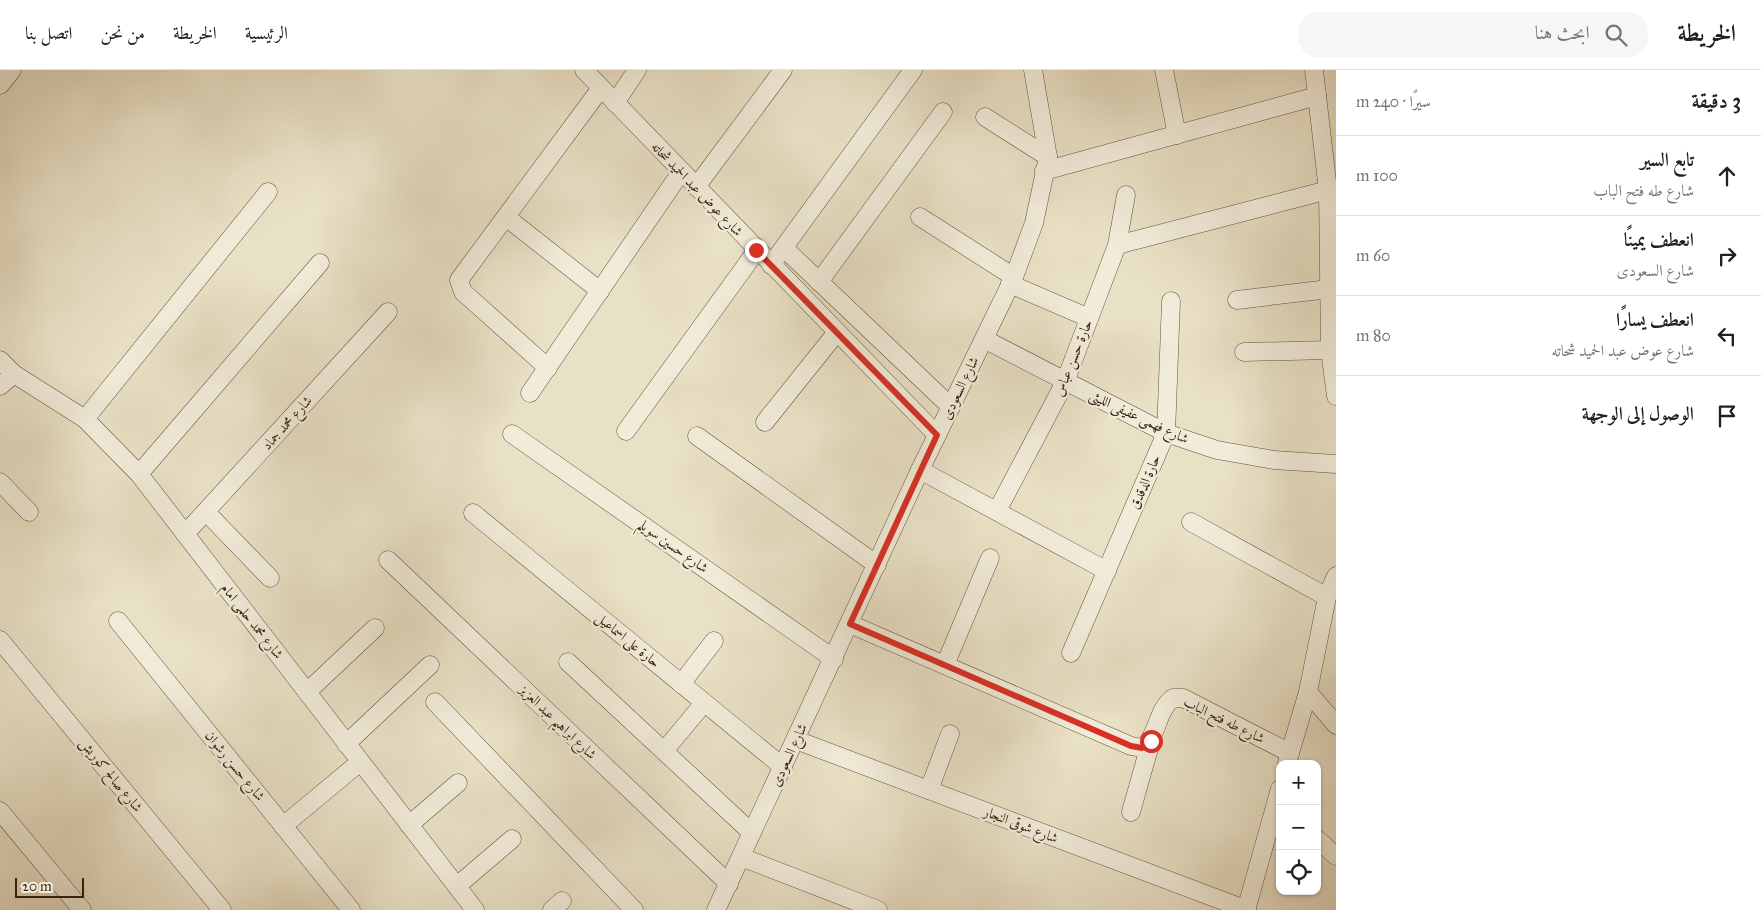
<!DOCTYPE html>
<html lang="ar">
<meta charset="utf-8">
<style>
:root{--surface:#fff;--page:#f6f6f6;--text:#202124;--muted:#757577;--line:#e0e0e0}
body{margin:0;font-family:"IM FELL Great Primer",Amiri,serif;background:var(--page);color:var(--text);direction:rtl}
.controls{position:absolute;right:15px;bottom:15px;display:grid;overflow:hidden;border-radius:10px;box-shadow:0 1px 4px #0004}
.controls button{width:45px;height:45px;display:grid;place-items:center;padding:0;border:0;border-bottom:1px solid var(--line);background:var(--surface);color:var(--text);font:25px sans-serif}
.scale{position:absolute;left:15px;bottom:12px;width:69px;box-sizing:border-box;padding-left:5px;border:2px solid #3b220f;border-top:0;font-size:14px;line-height:18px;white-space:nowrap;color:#3b220f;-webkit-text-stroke:4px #f1ecda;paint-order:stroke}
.stop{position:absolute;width:15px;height:15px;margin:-11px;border:4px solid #d93025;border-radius:50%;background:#fff}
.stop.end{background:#d93025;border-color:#fff;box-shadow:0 1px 5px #0008}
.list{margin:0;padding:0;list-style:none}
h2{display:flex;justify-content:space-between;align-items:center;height:65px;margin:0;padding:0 20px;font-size:21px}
h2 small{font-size:16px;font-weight:400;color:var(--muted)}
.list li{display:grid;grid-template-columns:32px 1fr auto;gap:15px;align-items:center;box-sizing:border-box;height:80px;padding:0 20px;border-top:1px solid var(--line)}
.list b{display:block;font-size:19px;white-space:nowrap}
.list p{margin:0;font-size:16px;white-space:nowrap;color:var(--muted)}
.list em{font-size:16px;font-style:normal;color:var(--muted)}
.icon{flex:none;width:28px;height:28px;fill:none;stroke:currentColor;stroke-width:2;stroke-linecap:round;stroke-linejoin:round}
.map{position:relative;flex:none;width:1336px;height:840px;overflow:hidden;direction:ltr}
header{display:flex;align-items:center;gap:30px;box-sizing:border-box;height:70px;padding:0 25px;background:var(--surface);border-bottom:1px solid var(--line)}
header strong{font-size:24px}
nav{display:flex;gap:28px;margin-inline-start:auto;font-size:18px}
.search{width:350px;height:45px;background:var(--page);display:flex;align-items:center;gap:12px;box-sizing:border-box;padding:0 18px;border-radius:20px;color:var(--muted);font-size:19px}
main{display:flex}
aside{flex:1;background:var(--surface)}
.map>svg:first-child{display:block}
</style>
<header>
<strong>الخريطة</strong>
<div class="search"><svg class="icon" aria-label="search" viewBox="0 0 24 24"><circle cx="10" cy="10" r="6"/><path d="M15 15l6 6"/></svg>ابحث هنا</div>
<nav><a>الرئيسية</a><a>الخريطة</a><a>من نحن</a><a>اتصل بنا</a></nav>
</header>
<main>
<aside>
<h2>3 دقيقة<small>سيرًا · 240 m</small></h2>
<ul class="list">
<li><svg class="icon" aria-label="ahead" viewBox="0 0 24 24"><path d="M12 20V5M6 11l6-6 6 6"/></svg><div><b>تابع السير</b><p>شارع طه فتح الباب</p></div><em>100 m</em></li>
<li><svg class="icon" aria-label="right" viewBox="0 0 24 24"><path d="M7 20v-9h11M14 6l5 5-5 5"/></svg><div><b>انعطف يمينًا</b><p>شارع السعودى</p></div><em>60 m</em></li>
<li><svg class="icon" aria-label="left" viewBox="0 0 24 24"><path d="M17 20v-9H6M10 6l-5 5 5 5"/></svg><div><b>انعطف يسارًا</b><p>شارع عوض عبد الحميد شحاته</p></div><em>80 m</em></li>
<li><svg class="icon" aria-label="arrive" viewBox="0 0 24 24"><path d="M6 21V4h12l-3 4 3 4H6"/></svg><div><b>الوصول إلى الوجهة</b></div></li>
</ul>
</aside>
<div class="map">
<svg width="1336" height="840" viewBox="0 0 1336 840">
<rect width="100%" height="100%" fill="#e9e1c6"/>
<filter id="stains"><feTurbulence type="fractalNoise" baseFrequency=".004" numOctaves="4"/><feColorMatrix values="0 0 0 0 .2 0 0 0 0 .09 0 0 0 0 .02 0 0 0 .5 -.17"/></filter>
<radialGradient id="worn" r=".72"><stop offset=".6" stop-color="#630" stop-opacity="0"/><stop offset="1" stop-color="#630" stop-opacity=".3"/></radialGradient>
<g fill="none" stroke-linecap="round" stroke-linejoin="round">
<defs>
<g id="minor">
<polyline points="584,0 937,365"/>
<polyline points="1164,0 1177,65"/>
<polyline points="1314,0 1328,120 1330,280 1336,326"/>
<polyline points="0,15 12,0"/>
<polyline points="615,33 637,0"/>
<polyline points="985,47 1048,87"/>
<polyline points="1044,101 1317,26"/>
<polyline points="696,117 783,0"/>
<polyline points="506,147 600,221"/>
<polyline points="920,147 1014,207"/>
<polyline points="1117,175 1328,120"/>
<polyline points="784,178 951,337"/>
<polyline points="771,195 913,0"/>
<polyline points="819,212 943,42"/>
<polyline points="1010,214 1089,248"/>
<polyline points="1237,230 1329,219"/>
<polyline points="984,269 1166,363 1217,380 1274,390 1336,394"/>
<polyline points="1244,282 1330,280"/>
<polyline points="0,290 14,304 85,349 139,404 475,840"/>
<polyline points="548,298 463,222 459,210 601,18"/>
<polyline points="0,316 14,304"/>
<polyline points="530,323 681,102"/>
<polyline points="85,349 268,122"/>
<polyline points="765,352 837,262"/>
<polyline points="626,361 757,180"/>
<polyline points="512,364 834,589"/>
<polyline points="697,366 877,495"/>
<polyline points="920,400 1107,501"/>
<polyline points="139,404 320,193"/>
<polyline points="0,412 29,442"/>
<polyline points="997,441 1065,312 1117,175 1126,125"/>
<polyline points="206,442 270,508"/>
<polyline points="473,443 783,697"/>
<polyline points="1191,452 1327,527"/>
<polyline points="185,464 388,242"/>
<polyline points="388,490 729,814"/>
<polyline points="118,551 351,840"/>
<path d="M850 554 1131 676 1142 678C1159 665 1156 641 1173 628H1183L1290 683"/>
<polyline points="0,570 222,840"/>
<polyline points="1071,583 1166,363 1171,231"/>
<polyline points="568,592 752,763"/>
<polyline points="945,595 990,488"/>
<polyline points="681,614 714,571"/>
<polyline points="307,622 375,558"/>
<polyline points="1308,622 1336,655"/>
<polyline points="435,632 634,840"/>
<polyline points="796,670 1247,840"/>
<polyline points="346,674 430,595"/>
<polyline points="664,681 704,633"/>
<polyline points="1287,693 1308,622 1327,527 1336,506"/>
<polyline points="929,720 950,664"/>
<polyline points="0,741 82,840"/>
<polyline points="1131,742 1151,671"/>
<polyline points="409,755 458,713"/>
<polyline points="283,756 360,692"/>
<polyline points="1317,769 1336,786"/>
<polyline points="741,787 878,840"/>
<polyline points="457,816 512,769"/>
<polyline points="552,840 562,831"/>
<polyline points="716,840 920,400 1014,207 1034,153 1048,87 1033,0"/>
<polyline points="1246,840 1280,719"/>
</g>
</defs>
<use href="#minor" stroke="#66523d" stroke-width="19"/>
<use href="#minor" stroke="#f1ecda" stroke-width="18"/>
</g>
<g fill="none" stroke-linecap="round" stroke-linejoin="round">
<polyline stroke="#d93025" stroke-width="6" points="756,180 937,365 850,554 1131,676 1142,678 1151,671"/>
</g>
<g text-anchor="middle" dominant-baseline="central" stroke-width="4.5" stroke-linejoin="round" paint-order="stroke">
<g font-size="14" fill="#3b220f" stroke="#f1ecda">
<text transform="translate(697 119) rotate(46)">شارع عوض عبد الحميد شحاته</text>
<text transform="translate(1073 288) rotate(-68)">حارة حسن عباس</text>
<text transform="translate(960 318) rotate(-64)">شارع السعودى</text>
<text transform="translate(1139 347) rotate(25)">شارع فهمى عفيفى الليثى</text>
<text transform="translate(287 353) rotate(-48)">شارع محمد جماد</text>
<text transform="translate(1145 412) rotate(-67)">حارة الدقدق</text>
<text transform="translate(673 476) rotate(35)">شارع حسين سويلم</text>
<text transform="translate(252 551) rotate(52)">شارع محمد حلمى امام</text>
<text transform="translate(628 570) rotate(39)">حارة على اسماعيل</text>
<text transform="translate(1224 650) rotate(26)">شارع طه فتح الباب</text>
<text transform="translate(558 652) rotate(44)">شارع ابراهيم عبد العزيز</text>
<text transform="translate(789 685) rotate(-65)">شارع السعودى</text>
<text transform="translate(235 696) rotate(51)">شارع حسن رشوان</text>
<text transform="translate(111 705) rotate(51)">شارع صالح كوريش</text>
<text transform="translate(1021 755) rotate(21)">شارع شوقى النجار</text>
</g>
</g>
<rect width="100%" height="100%" filter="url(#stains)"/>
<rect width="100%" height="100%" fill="url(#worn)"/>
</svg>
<div class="controls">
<button>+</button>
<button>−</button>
<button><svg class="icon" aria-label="locate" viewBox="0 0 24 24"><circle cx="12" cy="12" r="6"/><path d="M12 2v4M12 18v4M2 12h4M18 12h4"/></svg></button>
</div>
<div class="scale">20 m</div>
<div class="stop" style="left:1151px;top:671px"></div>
<div class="stop end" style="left:756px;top:180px"></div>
</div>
</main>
